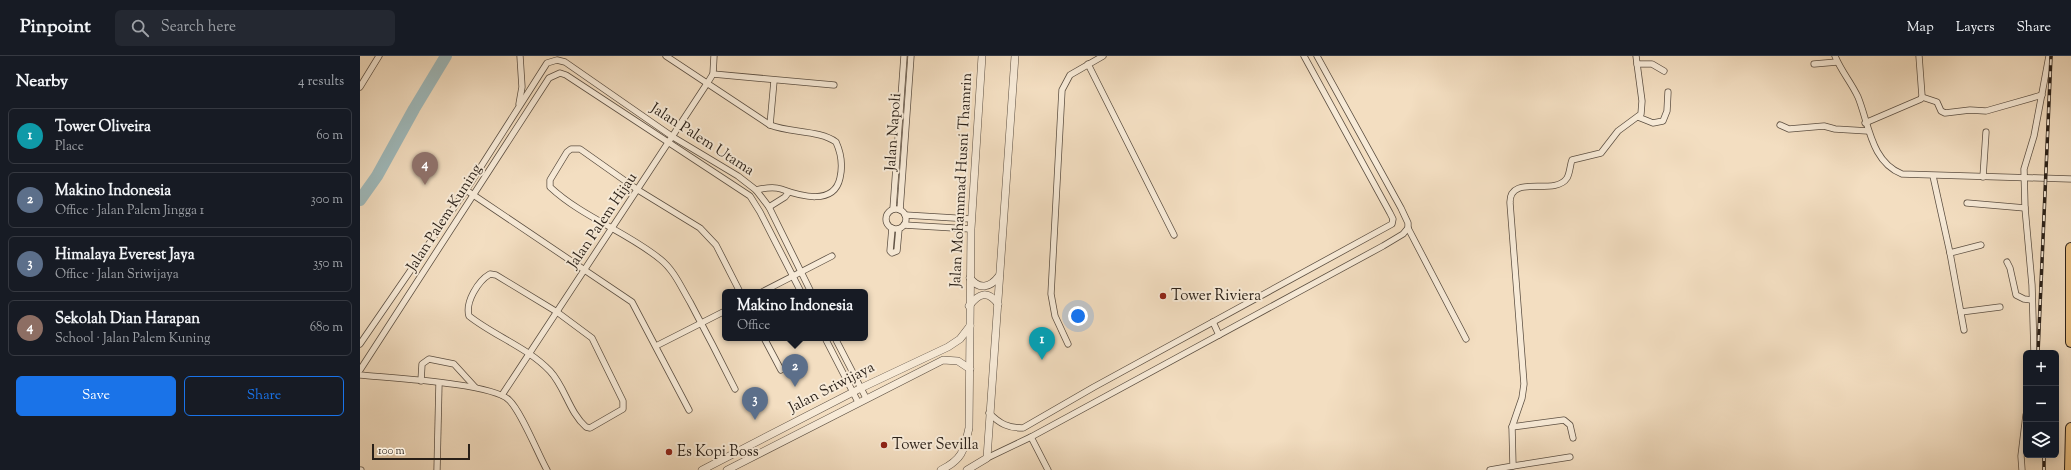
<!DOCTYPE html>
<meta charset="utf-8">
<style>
:root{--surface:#171b24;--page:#242831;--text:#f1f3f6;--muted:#9ea1a6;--line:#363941;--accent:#1a73e8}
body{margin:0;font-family:"Sorts Mill Goudy",serif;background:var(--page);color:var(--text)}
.controls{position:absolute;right:12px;bottom:12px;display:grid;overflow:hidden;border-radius:6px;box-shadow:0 2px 10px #0003}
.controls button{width:36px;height:36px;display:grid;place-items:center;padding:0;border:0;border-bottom:1px solid var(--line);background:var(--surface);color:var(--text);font:20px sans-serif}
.scale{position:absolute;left:12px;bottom:10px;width:98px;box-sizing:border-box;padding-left:4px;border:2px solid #291f17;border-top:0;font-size:11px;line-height:14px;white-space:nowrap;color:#291f17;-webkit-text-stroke:3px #f7ead7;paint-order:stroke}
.you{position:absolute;left:718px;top:260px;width:14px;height:14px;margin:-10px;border:3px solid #fff;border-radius:50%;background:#1a73e8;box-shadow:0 0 0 6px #1a73e833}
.badge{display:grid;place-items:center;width:26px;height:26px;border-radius:50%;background:var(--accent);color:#fff;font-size:13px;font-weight:700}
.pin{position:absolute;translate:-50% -33px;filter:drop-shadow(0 1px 2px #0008)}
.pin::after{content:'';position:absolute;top:21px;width:14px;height:12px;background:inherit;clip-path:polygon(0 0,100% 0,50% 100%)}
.popup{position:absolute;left:362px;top:233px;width:146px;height:52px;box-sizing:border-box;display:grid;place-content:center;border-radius:6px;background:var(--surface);filter:drop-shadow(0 1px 3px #0005);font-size:13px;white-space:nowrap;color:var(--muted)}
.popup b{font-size:15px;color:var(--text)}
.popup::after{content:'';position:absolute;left:50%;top:100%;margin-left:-8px;border:8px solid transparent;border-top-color:var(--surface)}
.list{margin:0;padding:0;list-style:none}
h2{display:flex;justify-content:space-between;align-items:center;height:52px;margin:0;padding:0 16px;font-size:17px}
h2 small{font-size:13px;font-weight:400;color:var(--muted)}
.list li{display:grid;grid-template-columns:26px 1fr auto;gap:12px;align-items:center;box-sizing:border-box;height:56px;margin:0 8px 8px;padding:0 8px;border:1px solid var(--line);border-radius:6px}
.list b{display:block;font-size:15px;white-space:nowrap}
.list p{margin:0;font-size:13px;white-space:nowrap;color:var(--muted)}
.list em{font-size:13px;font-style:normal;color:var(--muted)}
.actions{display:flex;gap:8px;padding:12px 16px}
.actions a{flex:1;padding:9px 0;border:1px solid var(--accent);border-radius:6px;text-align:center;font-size:14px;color:var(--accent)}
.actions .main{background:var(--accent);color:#fff}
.icon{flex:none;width:22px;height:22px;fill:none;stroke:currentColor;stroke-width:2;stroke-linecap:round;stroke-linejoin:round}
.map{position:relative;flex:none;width:1711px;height:414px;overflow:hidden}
header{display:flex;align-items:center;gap:24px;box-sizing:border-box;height:56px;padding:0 20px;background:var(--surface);border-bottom:1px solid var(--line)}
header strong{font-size:19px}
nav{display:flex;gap:22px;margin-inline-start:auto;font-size:14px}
.search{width:280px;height:36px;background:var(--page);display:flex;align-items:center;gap:10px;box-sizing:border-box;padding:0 14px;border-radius:6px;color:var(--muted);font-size:15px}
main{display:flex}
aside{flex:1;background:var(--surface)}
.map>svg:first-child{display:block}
</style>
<header>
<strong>Pinpoint</strong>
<div class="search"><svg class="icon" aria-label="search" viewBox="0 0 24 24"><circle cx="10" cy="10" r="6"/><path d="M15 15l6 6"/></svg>Search here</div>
<nav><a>Map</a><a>Layers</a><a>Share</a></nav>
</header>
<main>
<aside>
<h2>Nearby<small>4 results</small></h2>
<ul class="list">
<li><span class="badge" style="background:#0f9aa8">1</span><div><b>Tower Oliveira</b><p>Place</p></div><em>60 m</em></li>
<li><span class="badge" style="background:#5c6f8a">2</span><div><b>Makino Indonesia</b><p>Office · Jalan Palem Jingga 1</p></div><em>300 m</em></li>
<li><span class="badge" style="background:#5c6f8a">3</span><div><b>Himalaya Everest Jaya</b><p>Office · Jalan Sriwijaya</p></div><em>350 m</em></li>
<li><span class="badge" style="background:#8d6e63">4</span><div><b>Sekolah Dian Harapan</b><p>School · Jalan Palem Kuning</p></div><em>680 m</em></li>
</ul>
<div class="actions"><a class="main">Save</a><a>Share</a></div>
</aside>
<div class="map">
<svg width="1711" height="414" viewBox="0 0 1711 414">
<rect width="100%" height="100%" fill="#f3dec1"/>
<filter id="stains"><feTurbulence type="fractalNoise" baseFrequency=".005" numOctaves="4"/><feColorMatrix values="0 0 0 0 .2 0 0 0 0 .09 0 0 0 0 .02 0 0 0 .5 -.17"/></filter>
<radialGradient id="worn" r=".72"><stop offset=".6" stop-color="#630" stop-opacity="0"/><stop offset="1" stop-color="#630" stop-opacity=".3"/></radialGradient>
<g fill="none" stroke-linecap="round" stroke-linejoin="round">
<polyline stroke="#9fbabc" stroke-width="12" points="0,144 17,120 54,53 86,0"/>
<defs>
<g id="minor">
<path d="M306 0 410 69C430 77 460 74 476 86 481 97 483 109 480 122 474 150 440 140 421 133 413 130 404 132 396 134"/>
<polyline points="957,0 1041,152 1048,167 1048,172 1106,283"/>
<path d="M1475 0C1481 15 1491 26 1498 41 1509 68 1511 106 1542 118L1711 123"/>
<polyline points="728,8 814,179"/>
<polyline points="1277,8 1292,8 1304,15"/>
<polyline points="1454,8 1477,6"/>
<polyline points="353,18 474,29"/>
<polyline points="0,31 19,0"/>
<polyline points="1562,41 1577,46 1581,55 1585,57 1610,54 1626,55 1682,39"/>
<polyline points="159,48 162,31 160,0"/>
<polyline points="1278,61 1293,67 1303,65 1307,55 1308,36"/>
<polyline points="1505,67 1561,43 1562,40 1559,0"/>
<polyline points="410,69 414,25"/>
<polyline points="1420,69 1429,73 1464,70 1475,73 1508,75"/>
<polyline points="1573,120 1590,197 1604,274"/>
<polyline points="1623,121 1626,76"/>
<polyline points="106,134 272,246 329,354"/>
<polyline points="1607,147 1665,152"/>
<polyline points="409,151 425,141 428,137"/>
<circle cx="536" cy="163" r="10"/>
<polyline points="533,153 544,0"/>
<polyline points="540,154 551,0"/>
<polyline points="545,159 611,163"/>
<polyline points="544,169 611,173"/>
<polyline points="532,172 530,195 532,197 537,195 539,173"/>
<polyline points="1590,197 1621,189"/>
<polyline points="1647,206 1650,212 1656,239 1664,243 1672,244"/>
<path d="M130 218 136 219 197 256 232 282 263 345V353L230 372 226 371C209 356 205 331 190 315 167 291 134 280 109 260 105 246 118 225 130 218Z"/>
<polyline points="402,236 472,200"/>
<polyline points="1601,256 1640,251"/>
<polyline points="853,266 859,279"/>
<polyline points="404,282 421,314"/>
<polyline points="465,282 498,346"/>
<polyline points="475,282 506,342"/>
<polyline points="0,288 106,134 187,7 197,4 205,6 313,81 378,120 396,134 409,151 451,236"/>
<polyline points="708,288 695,260 691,238 702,34 710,19 743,0"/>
<polyline points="296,290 365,255"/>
<polyline points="1674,297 1672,229 1665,152 1664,113 1674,80 1689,0"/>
<polyline points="0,314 189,22 200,17 206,19 390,140 400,156 441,236"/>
<path d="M0 319C29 322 132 327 149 344 161 355 178 398 187 414"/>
<polyline points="61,325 62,308 69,303 94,308 115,331"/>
<path d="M375 333C360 303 345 274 330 246 321 231 314 214 300 203 267 176 222 161 190 131V124L207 96 211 93H220L278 134 340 172 356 189 380 236"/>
<polyline points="142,339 348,26 353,18 354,0"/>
<path d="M629 357C640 368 648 372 663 372L734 331 1032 168 1033 163 1030 157 944 0"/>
<polyline points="1152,371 1204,364 1210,369 1213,382"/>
<polyline points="671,381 688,414"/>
<polyline points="627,402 671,381 1023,190 1043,178 1048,172"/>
<polyline points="1153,410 1210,401"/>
<polyline points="0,414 1,414"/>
<polyline points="77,414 79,327"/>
<path d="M1130 414 1153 410 1152 371 1162 342 1164 328 1150 147C1149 117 1195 141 1207 122 1210 117 1210 109 1212 104L1241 97 1258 75 1281 58 1282 45 1276 0"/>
<polyline points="1662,414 1661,400 1666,359"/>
</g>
<g id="tertiary">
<path d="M610 222C619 234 630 232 639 220"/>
<path d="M609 250C619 237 628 234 638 248"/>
<polyline points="342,414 501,332 588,291 600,283 610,270"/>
<polyline points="367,414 583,304 598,305 610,313"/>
<path d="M581 414C603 403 604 394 609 372L611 173 622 0"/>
<polyline points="607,414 627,402 655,0"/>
</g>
<g id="motorway">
<polyline points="1711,192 1711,286"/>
<polyline points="1710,414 1711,372"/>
</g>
</defs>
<use href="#minor" stroke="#5c4f42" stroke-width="7"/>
<use href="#tertiary" stroke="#5c4f42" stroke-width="8"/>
<use href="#motorway" stroke="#291f17" stroke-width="12"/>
<use href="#minor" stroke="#f7ead7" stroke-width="5.5"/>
<use href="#tertiary" stroke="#f7ead7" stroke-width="7"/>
<use href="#motorway" stroke="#eabf80" stroke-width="10"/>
<defs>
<g id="rail">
<polyline points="1678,297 1691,0"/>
<polyline points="1684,399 1684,414"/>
</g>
</defs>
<use href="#rail" stroke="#291f17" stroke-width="3.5"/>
<use href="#rail" stroke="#f7ead7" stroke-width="2" stroke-dasharray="6" stroke-linecap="butt"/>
</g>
<g fill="#8f2418" stroke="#f7ead7" stroke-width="1.5">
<circle cx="803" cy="240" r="4"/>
<circle cx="524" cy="389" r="4"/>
<circle cx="309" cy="396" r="4"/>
</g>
<g text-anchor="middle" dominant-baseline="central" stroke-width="4" stroke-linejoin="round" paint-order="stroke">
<g font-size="15" fill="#291f17" stroke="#f7ead7">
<text transform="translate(534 76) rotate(-86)">Jalan Napoli</text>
<text transform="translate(342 84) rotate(33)">Jalan Palem Utama</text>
<text transform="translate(602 124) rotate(-87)">Jalan Mohammad Husni Thamrin</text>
<text transform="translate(85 162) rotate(-57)">Jalan Palem Kuning</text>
<text transform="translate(243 165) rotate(-56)">Jalan Palem Hijau</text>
<text transform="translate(472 332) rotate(-27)">Jalan Sriwijaya</text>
</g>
<g font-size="15" fill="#291f17" stroke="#f7ead7" text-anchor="start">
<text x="811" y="240">Tower Riviera</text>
<text x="532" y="389">Tower Sevilla</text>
<text x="317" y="396">Es Kopi Boss</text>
</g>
</g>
<rect width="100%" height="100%" filter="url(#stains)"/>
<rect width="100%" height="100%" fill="url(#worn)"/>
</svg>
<div class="controls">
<button>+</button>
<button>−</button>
<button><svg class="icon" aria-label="layers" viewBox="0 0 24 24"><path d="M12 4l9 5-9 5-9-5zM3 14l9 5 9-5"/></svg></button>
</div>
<div class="scale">100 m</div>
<div class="you"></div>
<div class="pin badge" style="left:682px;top:304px;background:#0f9aa8">1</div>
<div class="pin badge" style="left:435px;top:331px;background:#5c6f8a">2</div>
<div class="popup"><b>Makino Indonesia</b>Office</div>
<div class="pin badge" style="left:395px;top:364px;background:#5c6f8a">3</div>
<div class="pin badge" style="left:65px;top:129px;background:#8d6e63">4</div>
</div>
</main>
